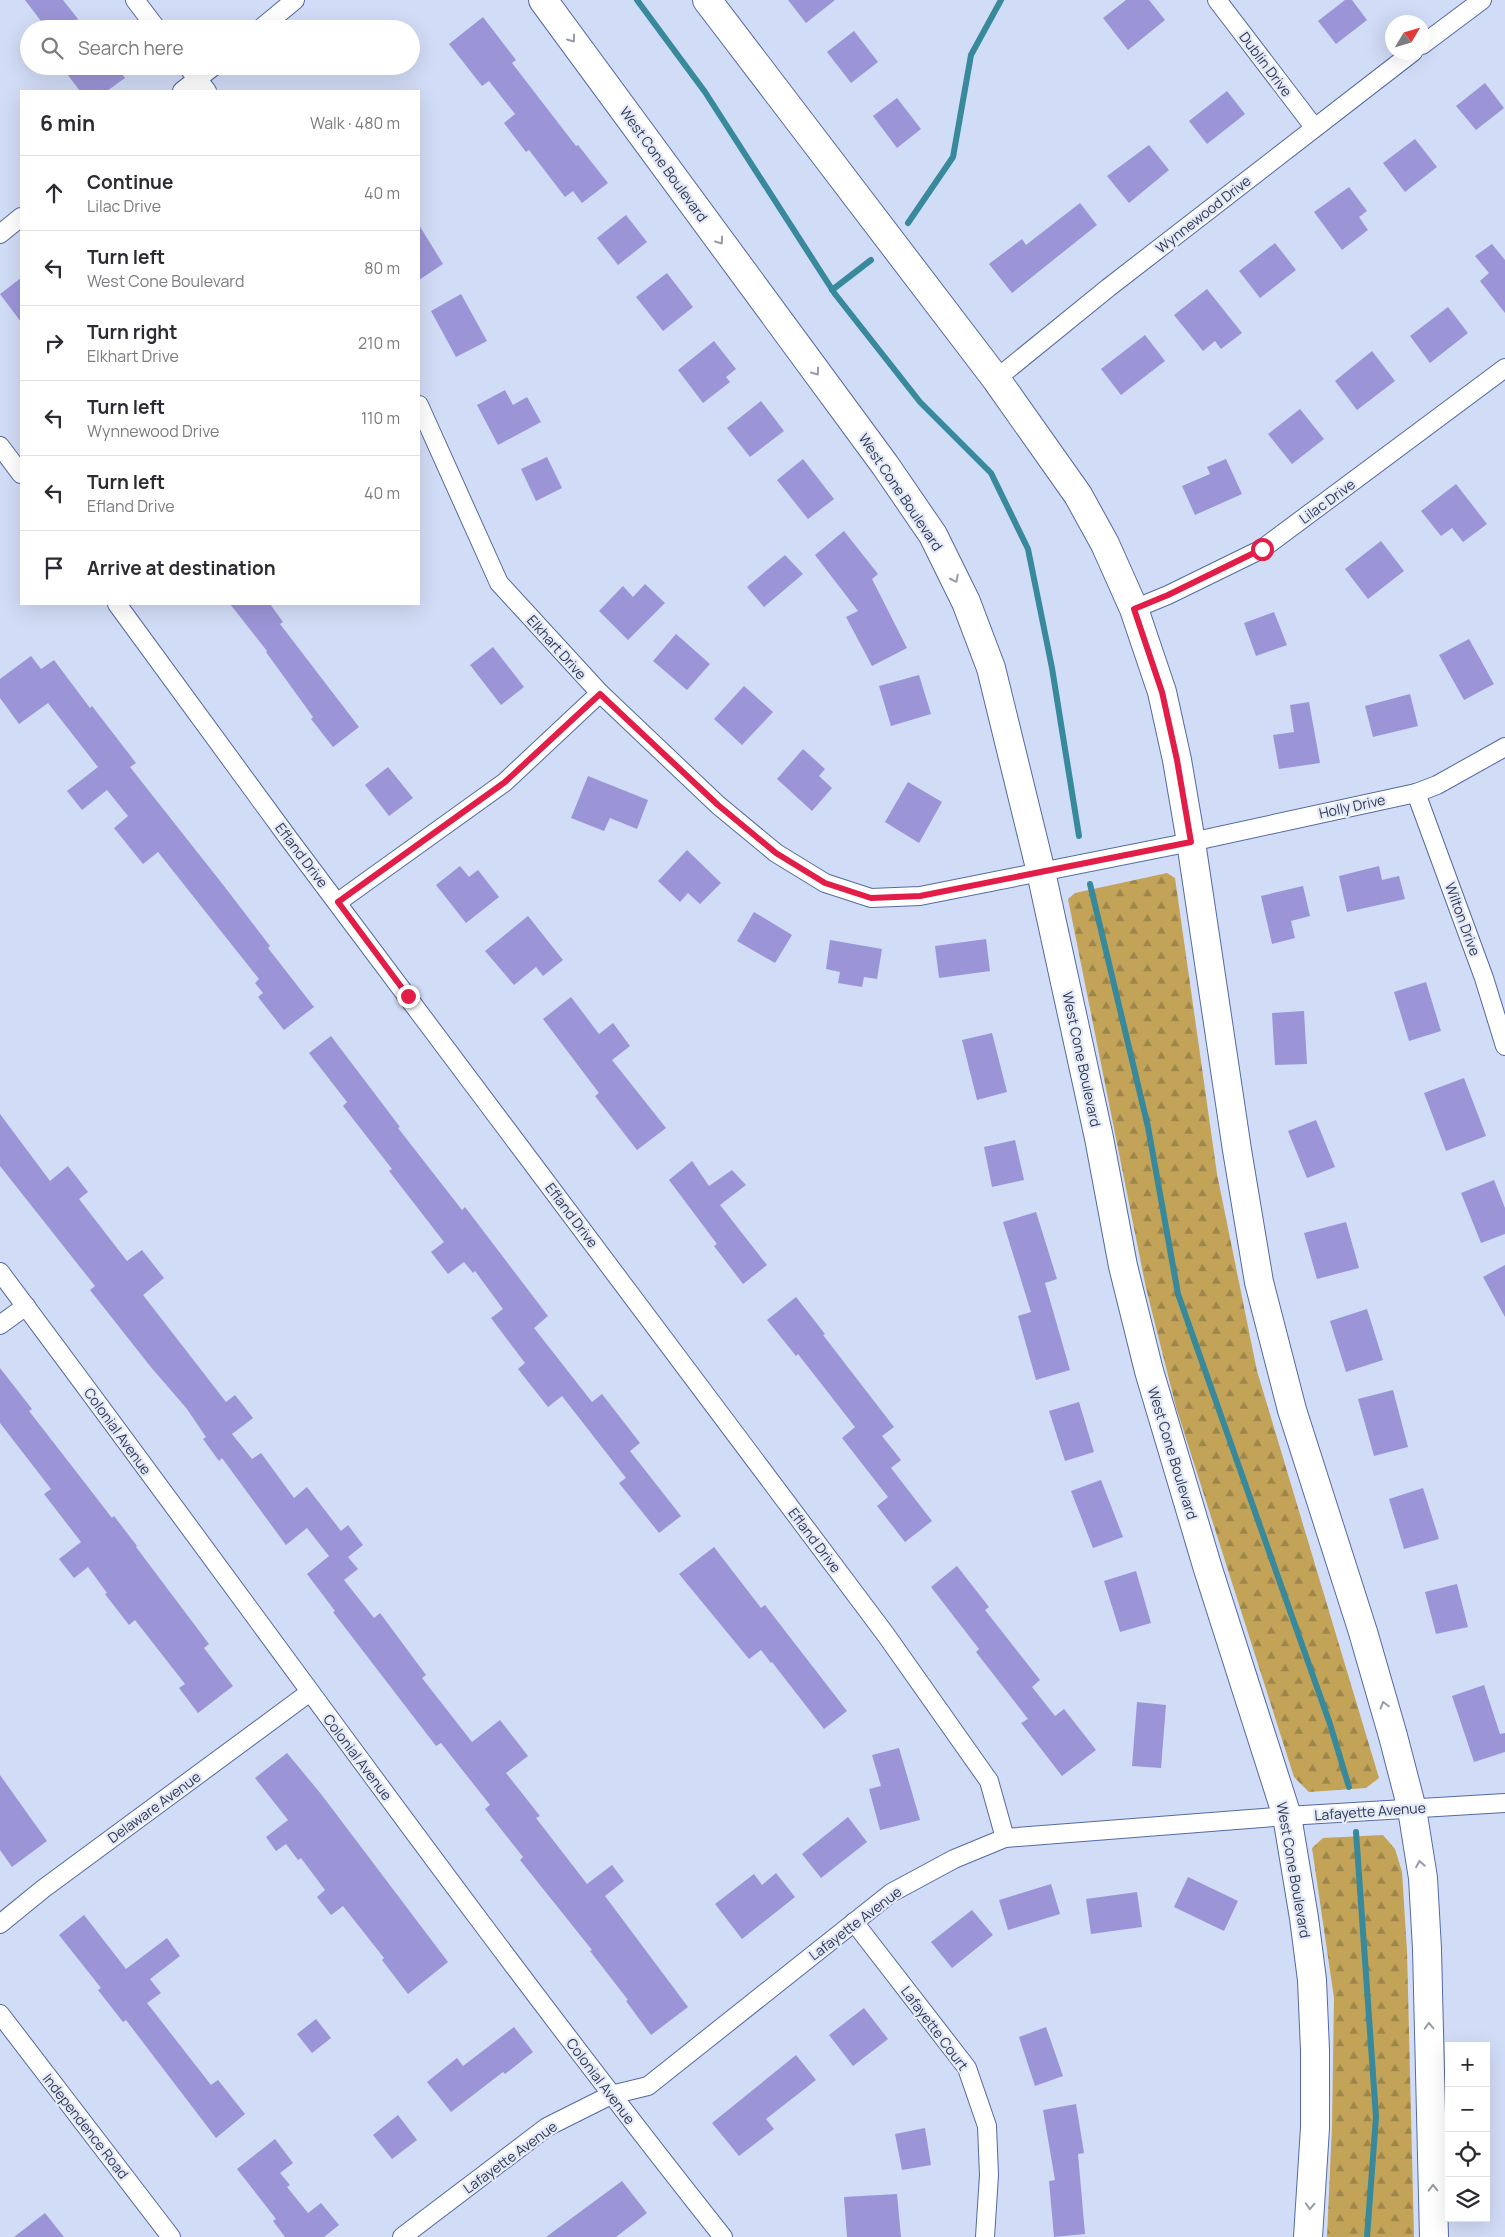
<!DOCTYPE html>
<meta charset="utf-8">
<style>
:root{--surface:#fff;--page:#f7f7f7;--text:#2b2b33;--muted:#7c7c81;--line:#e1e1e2}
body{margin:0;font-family:Manrope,sans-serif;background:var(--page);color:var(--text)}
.controls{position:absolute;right:15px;bottom:15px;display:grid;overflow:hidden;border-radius:0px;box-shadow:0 5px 20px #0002}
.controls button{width:45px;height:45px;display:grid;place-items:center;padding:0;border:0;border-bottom:1px solid var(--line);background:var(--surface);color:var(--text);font:25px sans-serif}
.compass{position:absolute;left:1385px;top:15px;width:45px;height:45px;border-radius:50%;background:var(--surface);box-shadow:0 5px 20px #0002;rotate:52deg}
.stop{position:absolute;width:15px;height:15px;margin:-11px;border:4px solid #e11d48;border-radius:50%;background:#fff}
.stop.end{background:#e11d48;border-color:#fff;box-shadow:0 1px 5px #0008}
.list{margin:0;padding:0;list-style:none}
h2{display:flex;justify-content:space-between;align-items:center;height:65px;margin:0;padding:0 20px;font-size:21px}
h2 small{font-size:16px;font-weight:400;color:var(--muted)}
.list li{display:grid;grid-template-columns:32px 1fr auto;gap:15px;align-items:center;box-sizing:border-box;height:75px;padding:0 20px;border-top:1px solid var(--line)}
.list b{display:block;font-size:19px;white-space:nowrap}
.list p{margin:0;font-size:16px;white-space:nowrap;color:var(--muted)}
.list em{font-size:16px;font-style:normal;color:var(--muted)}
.icon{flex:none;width:28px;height:28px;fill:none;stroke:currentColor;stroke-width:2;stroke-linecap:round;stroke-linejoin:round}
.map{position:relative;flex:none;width:1505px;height:2237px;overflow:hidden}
.search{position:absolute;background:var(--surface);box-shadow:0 5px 20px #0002;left:20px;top:20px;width:400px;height:55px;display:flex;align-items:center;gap:12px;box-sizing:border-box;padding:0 18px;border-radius:28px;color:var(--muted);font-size:19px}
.panel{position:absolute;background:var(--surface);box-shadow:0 5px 20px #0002;left:20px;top:90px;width:400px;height:515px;border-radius:0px}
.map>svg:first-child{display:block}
</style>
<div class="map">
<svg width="1505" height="2237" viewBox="0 0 1505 2237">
<defs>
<pattern id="forest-firs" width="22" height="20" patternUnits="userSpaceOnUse" patternTransform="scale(1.25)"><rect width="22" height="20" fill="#c2a358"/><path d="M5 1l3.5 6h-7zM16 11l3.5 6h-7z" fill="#9e864b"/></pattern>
</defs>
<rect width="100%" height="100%" fill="#d1dcf6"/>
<g fill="url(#forest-firs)">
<polygon points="1167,873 1175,878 1217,1174 1257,1371 1379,1778 1366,1788 1309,1792 1294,1777 1176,1407 1146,1288 1068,899 1075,893"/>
<polygon points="1383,1835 1395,1849 1402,1872 1407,1951 1414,2237 1327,2237 1332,2126 1334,1998 1312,1848 1323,1838"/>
</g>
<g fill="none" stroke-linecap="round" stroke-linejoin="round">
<g stroke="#37899b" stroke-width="6">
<polyline points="637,0 705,92 835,294 920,402 991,473 1028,549 1052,668 1079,836"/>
<polyline points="908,223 953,157 971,55 1001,0"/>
<polyline points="832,290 871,260"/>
<polyline points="1090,884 1148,1127 1178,1294 1330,1724 1349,1787"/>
<polyline points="1356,1832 1376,2117 1367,2237"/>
</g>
</g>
<g fill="#9b95d7">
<polygon points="25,0 63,0 78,19 66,29 47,29"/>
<polygon points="788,0 835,0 806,23"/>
<polygon points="1126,0 1149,0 1165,20 1128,50 1103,18"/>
<polygon points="1345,0 1352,0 1367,20 1336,44 1318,21"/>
<polygon points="483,17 516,60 512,63 576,146 578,145 608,183 582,203 573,191 565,197 529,150 526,152 504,123 515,114 489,81 482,86 449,44"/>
<polygon points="854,31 878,62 851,83 827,52"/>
<polygon points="61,66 116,66 125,78 107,91 80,91"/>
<polygon points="1485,83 1504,108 1476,130 1456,106"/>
<polygon points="1227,91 1245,114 1207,144 1189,121"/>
<polygon points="897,98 921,129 897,148 873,116"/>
<polygon points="1415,139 1437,167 1405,192 1383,163"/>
<polygon points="1149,145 1169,170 1129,203 1107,176"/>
<polygon points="1349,187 1367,211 1359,217 1368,230 1342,250 1314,212"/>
<polygon points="1080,203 1097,225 1012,293 989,264 1022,239 1026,245"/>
<polygon points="626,215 647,242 618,265 597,238"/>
<polygon points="419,225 443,264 419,280"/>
<polygon points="1275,243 1296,270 1260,298 1239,271"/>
<polygon points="1492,244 1505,260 1505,313 1480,281 1489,273 1475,256"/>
<polygon points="667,273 693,307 663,331 636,297"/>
<polygon points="21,278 21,322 0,294"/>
<polygon points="1207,289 1242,333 1221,349 1215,341 1203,351 1174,315"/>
<polygon points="461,294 487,341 456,357 431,311"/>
<polygon points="1448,307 1468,333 1430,363 1410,336"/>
<polygon points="1145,335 1165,361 1121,395 1101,369"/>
<polygon points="714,341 736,369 726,377 730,382 703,403 678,370"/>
<polygon points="1372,351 1395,381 1357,410 1335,381"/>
<polygon points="505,390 513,405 527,397 541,422 498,445 477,405"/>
<polygon points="761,401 784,431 750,457 727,428"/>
<polygon points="1300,409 1324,439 1292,464 1268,434"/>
<polygon points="547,457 562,488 536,501 521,469"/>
<polygon points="803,459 834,499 808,519 777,480"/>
<polygon points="1226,459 1242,494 1195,515 1182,486 1210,474 1207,467"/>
<polygon points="1456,484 1487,524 1463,542 1452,528 1441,536 1421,511"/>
<polygon points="844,531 878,574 872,579 907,648 872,666 846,617 858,611 815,555"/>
<polygon points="1381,541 1404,571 1368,599 1345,569"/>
<polygon points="785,555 803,574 764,607 747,587"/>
<polygon points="645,584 665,603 628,640 599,611 623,586 633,597"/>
<polygon points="230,604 270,604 283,622 280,624 359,727 333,747 311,719 313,717 266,652 267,651"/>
<polygon points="1274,612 1287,645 1256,656 1244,623"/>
<polygon points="676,634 710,664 687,690 653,661"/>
<polygon points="1469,639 1494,684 1464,700 1439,655"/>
<polygon points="493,647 524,687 501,705 470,665"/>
<polygon points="31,656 41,669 54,660 90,708 92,706 136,763 130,767 224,886 270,946 268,948 314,1007 284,1030 258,997 263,993 255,983 259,979 158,852 143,864 114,828 128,816 107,790 82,810 67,791 98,767 48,703 19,724 0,698 0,679"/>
<polygon points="919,675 931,714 891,726 879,686"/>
<polygon points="744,686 773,712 742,745 714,719"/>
<polygon points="1410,694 1418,726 1373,737 1365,706"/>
<polygon points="1309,702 1320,763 1279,769 1273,735 1294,732 1290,705"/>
<polygon points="803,749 825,769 819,776 832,788 812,811 777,779"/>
<polygon points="388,767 413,798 389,816 365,785"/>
<polygon points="588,776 648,800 637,829 610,818 604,831 571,818"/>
<polygon points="908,782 942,802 919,843 885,822"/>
<polygon points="687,850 721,883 700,904 688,893 680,902 658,881"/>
<polygon points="460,866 469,877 478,870 499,897 466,923 436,885"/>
<polygon points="1379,866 1382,880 1399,876 1405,899 1347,912 1339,876"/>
<polygon points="1303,886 1310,916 1291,921 1295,938 1272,944 1261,896"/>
<polygon points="754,912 792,935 775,963 737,941"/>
<polygon points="528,916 563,960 543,976 536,967 514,985 485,951"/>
<polygon points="986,939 990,971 939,978 935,946"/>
<polygon points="830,940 882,949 877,979 864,977 862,987 838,983 840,972 826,969"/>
<polygon points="1426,982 1441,1031 1409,1041 1394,992"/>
<polygon points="571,997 599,1034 613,1023 630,1046 612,1060 666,1128 637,1150 595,1096 599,1093 543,1019"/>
<polygon points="1304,1011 1307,1064 1275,1065 1272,1013"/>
<polygon points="992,1033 1007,1092 977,1100 962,1040"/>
<polygon points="331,1036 400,1127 398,1128 462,1210 465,1207 548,1316 534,1328 592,1402 602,1394 640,1443 630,1451 681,1516 659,1533 619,1483 626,1478 562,1396 548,1407 518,1369 525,1363 491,1318 503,1309 475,1271 473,1273 464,1262 448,1274 431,1252 444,1242 389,1171 392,1169 343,1106 347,1102 309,1053"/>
<polygon points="1464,1078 1486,1136 1446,1151 1424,1093"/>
<polygon points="0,1114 50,1181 68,1166 88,1192 79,1199 127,1261 142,1250 164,1278 143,1295 226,1402 235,1395 253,1418 232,1434 252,1459 261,1453 294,1498 307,1487 341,1531 348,1525 363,1545 348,1557 358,1569 344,1580 374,1618 380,1613 426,1675 422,1678 472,1742 500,1720 528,1756 506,1773 540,1816 536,1818 587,1884 612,1865 624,1881 605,1896 688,2007 651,2035 626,2001 628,2000 590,1951 592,1950 520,1860 523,1857 485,1809 490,1805 441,1743 436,1746 333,1612 335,1611 307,1574 329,1556 307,1528 286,1545 222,1458 219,1461 203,1439 206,1437 187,1409 150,1366 90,1290 95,1286 0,1166"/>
<polygon points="1316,1120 1335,1167 1307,1178 1288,1131"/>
<polygon points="1015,1140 1024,1180 992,1187 984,1147"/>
<polygon points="692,1161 709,1186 732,1170 746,1185 720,1205 767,1265 743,1284 714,1246 717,1244 669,1180"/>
<polygon points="1494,1180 1505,1208 1505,1234 1481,1243 1461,1193"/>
<polygon points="1036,1212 1057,1279 1045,1283 1070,1370 1036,1380 1018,1316 1031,1312 1003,1222"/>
<polygon points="1346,1222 1359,1268 1317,1279 1304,1233"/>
<polygon points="1505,1265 1505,1317 1483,1277"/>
<polygon points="796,1297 825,1334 823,1335 894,1427 882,1436 901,1460 891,1468 932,1521 905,1542 877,1506 888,1497 842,1438 855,1427 798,1354 796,1356 767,1320"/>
<polygon points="1367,1309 1383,1360 1346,1372 1330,1321"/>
<polygon points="0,1368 32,1409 29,1411 64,1456 112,1518 114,1516 137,1546 136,1547 209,1644 204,1648 233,1686 198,1713 179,1688 185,1684 135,1620 129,1625 105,1594 107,1593 88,1567 74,1578 59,1559 81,1542 44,1494 51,1489 0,1423"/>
<polygon points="1393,1390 1408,1447 1374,1456 1358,1399"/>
<polygon points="1079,1402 1094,1452 1065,1461 1049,1411"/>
<polygon points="1101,1480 1123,1537 1093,1548 1071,1491"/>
<polygon points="1423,1488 1439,1539 1404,1549 1389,1499"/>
<polygon points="714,1547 761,1608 765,1605 847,1711 824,1729 772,1662 771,1663 761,1650 749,1659 679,1574"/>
<polygon points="957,1566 989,1607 985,1610 1040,1680 1032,1687 1055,1716 1064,1709 1096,1750 1062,1776 1021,1723 1028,1719 976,1652 979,1649 931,1587"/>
<polygon points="1136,1571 1151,1623 1120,1632 1104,1581"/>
<polygon points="1457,1584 1468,1627 1436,1634 1425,1592"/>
<polygon points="1484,1685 1500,1734 1505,1733 1505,1752 1474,1762 1452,1696"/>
<polygon points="1137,1702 1166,1705 1161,1768 1132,1766"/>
<polygon points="899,1748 920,1820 880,1830 869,1789 881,1786 872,1755"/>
<polygon points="287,1753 321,1794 448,1962 408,1994 382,1960 384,1958 343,1906 331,1915 317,1897 325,1890 301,1858 298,1860 286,1844 276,1851 266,1837 288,1820 255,1778"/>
<polygon points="0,1775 47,1841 12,1867 0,1850"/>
<polygon points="848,1817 867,1842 821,1878 802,1854"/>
<polygon points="776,1873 795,1897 742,1939 715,1904 754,1874 762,1885"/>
<polygon points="1188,1877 1238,1901 1224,1931 1174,1907"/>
<polygon points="1051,1884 1060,1914 1008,1930 999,1900"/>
<polygon points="1137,1892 1142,1927 1091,1934 1086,1899"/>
<polygon points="972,1910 993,1935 952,1968 931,1942"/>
<polygon points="84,1915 126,1969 167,1938 180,1956 150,1979 161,1993 147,2003 211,2085 218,2080 245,2114 216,2138 126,2020 123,2022 98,1990 101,1988 59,1935"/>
<polygon points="864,2008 888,2039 853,2066 829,2035"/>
<polygon points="316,2019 331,2038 312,2053 297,2034"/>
<polygon points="514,2027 533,2052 505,2074 503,2072 451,2112 427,2082 457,2058 463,2066"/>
<polygon points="1046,2027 1063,2076 1035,2086 1019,2037"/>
<polygon points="796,2055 816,2080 766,2119 774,2129 739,2156 712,2123"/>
<polygon points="1076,2104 1084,2153 1078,2154 1085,2234 1054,2237 1049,2181 1055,2180 1043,2110"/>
<polygon points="398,2115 417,2140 392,2159 373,2135"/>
<polygon points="925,2128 931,2165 902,2170 895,2134"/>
<polygon points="275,2139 293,2163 280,2173 290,2185 287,2187 308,2213 321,2203 339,2225 324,2237 285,2237 273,2221 276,2219 237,2169"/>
<polygon points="622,2181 647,2213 616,2237 546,2237"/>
<polygon points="897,2194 901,2237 847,2237 844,2197"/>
<polygon points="45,2213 64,2237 14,2237"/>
</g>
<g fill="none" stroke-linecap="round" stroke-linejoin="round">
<defs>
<g id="minor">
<polyline points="135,0 157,29"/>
<polyline points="1217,0 1314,127"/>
<polyline points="260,29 295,0"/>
<polyline points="1422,45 1482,0"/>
<polyline points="187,66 207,91"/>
<polyline points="182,91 214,66"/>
<polyline points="0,234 21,217"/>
<polyline points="996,379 1108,288 1413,52"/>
<polyline points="419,405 499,583 600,693 718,805 776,853 825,883 871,898 920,896 1191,842 1416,793 1437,785 1505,747"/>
<polyline points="0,446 21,474"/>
<polyline points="117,604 289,839 886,1635 989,1781 1005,1838"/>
<polyline points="1134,609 1168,595 1262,549 1505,368"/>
<polyline points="1416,793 1484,978 1505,1046"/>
<polyline points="338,902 505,782 600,693"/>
<path d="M0 1272C241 1593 473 1922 723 2237"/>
<polyline points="0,1325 26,1306"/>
<polyline points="854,1922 967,2068 987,2126 989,2175 985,2237"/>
<polyline points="0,1924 43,1889 310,1692"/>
<polyline points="0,2014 171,2237"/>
<polyline points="402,2237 547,2127 611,2095 648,2086 891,1893 954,1859 1005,1838 1287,1816 1505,1803"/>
</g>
<g id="primary">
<polyline points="543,0 885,465 933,535 966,602 991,668 1041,872 1099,1138 1123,1266 1149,1371 1208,1569 1287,1816 1304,1918 1312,1980 1315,2050 1315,2128 1308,2237"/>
<polyline points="707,0 996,379 1078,495 1105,544 1134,609 1162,692 1177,760 1191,842 1237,1150 1259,1282 1292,1410 1363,1632 1393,1736 1412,1809 1423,1878 1427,1949 1434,2237"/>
</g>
</defs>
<use href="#minor" stroke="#546aa4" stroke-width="20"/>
<use href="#primary" stroke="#546aa4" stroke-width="30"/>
<use href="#minor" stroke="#fff" stroke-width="18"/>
<use href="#primary" stroke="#fff" stroke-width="28"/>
</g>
<defs><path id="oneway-chevron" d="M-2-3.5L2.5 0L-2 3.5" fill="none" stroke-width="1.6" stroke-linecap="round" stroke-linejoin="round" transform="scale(1.25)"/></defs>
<g stroke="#979ca9">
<use href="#oneway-chevron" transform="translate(572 39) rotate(54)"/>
<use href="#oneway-chevron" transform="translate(720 241) rotate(54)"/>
<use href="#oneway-chevron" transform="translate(816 372) rotate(54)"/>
<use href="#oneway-chevron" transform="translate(955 579) rotate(63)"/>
<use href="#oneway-chevron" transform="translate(1384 1705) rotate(-106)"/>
<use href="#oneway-chevron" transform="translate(1420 1864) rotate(-99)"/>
<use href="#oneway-chevron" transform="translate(1429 2026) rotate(-92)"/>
<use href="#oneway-chevron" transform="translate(1433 2188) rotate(-91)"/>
<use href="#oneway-chevron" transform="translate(1310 2206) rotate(93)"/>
</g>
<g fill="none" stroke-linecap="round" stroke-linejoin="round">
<polyline stroke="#e11d48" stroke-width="6" points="408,996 338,902 505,782 600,694 718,805 776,853 825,883 871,898 920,896 1191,842 1177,760 1162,692 1134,609 1168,595 1262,549"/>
</g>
<g text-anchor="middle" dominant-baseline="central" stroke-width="4.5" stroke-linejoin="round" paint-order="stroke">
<g font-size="14" fill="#2f3953" stroke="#e4e9f7">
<text transform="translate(1266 64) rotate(53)">Dublin Drive</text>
<text transform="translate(664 164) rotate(54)">West Cone Boulevard</text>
<text transform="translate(1203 214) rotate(-38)">Wynnewood Drive</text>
<text transform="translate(901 492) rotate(56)">West Cone Boulevard</text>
<text transform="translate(1327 501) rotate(-36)">Lilac Drive</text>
<text transform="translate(557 647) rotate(48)">Elkhart Drive</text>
<text transform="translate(1352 806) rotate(-12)">Holly Drive</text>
<text transform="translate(302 855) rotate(53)">Efland Drive</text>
<text transform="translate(1463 919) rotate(70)">Wilton Drive</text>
<text transform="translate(1082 1059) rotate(78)">West Cone Boulevard</text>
<text transform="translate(572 1215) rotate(53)">Efland Drive</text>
<text transform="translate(118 1431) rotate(54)">Colonial Avenue</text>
<text transform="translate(1173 1453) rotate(73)">West Cone Boulevard</text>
<text transform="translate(815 1540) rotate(53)">Efland Drive</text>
<text transform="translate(358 1757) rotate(53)">Colonial Avenue</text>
<text transform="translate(154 1807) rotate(-36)">Delaware Avenue</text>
<text transform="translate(1370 1811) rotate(-4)">Lafayette Avenue</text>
<text transform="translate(1294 1870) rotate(80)">West Cone Boulevard</text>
<text transform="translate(855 1923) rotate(-37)">Lafayette Avenue</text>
<text transform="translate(935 2028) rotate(53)">Lafayette Court</text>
<text transform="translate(601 2081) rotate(53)">Colonial Avenue</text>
<text transform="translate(86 2126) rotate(52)">Independence Road</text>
<text transform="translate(510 2157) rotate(-36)">Lafayette Avenue</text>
</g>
</g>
</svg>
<div class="controls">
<button>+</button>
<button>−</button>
<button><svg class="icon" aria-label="locate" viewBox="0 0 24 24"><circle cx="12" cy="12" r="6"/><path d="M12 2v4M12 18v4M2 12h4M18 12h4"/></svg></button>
<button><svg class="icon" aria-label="layers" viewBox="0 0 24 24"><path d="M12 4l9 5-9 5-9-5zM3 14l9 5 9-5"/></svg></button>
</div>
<svg class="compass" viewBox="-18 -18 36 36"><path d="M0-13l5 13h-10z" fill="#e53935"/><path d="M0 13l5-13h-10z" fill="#7c7c81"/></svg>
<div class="stop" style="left:1262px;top:549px"></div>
<div class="stop end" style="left:408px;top:996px"></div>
<div class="search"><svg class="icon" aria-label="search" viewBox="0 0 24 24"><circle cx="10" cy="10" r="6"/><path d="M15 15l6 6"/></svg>Search here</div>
<section class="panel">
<h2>6 min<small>Walk · 480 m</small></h2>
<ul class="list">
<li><svg class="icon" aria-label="ahead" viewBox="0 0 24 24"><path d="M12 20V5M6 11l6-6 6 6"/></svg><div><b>Continue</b><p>Lilac Drive</p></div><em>40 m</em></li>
<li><svg class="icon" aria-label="left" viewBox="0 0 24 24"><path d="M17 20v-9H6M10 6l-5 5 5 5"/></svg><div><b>Turn left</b><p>West Cone Boulevard</p></div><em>80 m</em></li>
<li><svg class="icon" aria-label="right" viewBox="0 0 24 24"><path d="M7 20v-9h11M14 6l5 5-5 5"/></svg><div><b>Turn right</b><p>Elkhart Drive</p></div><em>210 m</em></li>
<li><svg class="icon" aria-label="left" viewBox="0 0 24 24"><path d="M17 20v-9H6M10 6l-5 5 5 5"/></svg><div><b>Turn left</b><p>Wynnewood Drive</p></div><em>110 m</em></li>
<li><svg class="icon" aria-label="left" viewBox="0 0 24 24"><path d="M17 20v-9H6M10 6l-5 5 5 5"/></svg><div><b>Turn left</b><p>Efland Drive</p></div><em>40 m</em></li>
<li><svg class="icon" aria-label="arrive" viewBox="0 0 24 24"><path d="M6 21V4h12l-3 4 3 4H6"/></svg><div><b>Arrive at destination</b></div></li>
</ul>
</section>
</div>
